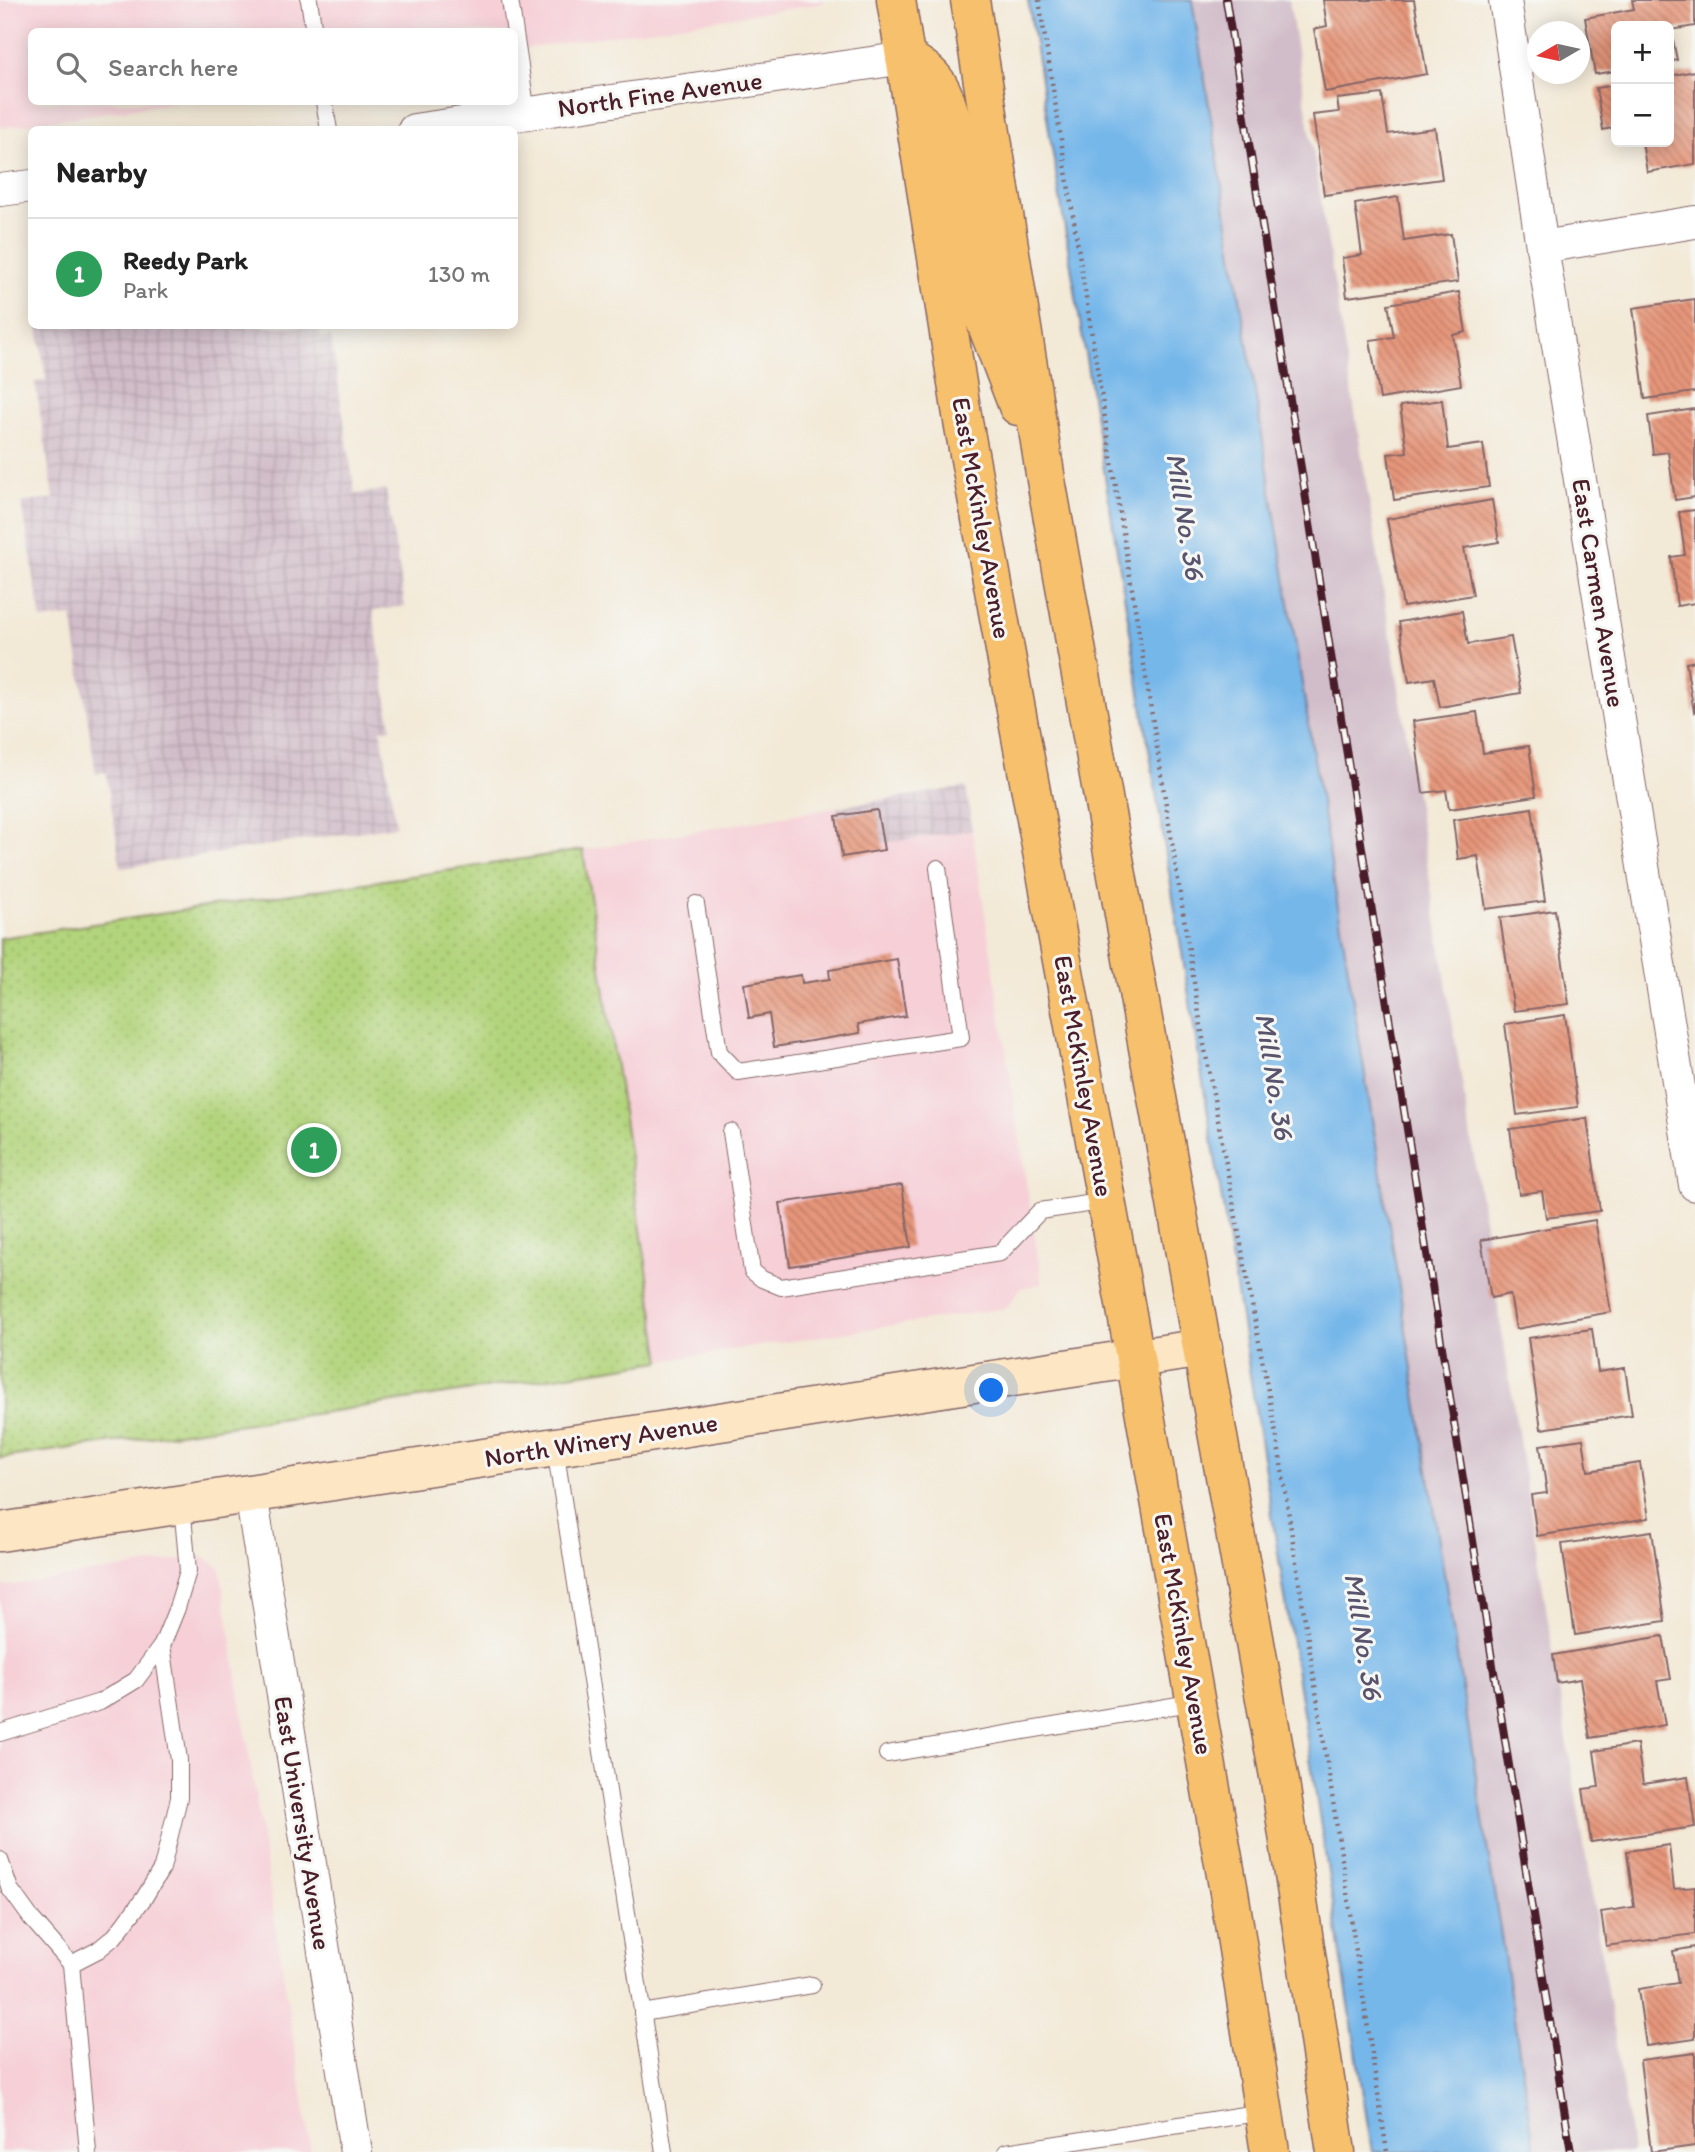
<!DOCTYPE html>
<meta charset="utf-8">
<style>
:root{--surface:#fff;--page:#f6f6f6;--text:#222;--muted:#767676;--line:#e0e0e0;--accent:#111827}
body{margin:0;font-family:Itim,sans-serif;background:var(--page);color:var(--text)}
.controls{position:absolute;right:21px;top:21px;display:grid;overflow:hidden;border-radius:10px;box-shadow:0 4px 18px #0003}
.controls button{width:63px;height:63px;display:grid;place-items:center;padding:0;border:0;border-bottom:2px solid var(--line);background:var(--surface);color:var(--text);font:35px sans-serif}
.compass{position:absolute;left:1527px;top:21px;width:63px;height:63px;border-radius:50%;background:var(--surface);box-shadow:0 4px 18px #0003;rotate:261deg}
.you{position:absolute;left:992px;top:1391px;width:24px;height:24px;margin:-18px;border:5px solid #fff;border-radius:50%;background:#1a73e8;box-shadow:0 0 0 10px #1a73e833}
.badge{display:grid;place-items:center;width:46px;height:46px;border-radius:50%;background:var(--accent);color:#fff;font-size:23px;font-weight:700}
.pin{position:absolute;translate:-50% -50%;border:4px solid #fff;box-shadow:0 2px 7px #0006}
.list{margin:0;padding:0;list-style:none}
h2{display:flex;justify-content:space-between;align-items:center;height:91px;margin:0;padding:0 28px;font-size:30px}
h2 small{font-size:23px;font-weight:400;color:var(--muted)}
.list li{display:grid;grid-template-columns:46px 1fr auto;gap:21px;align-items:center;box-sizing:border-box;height:112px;padding:0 28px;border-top:2px solid var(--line)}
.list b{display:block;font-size:26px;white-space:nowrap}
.list p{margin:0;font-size:23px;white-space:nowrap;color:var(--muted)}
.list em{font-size:23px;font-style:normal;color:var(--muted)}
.icon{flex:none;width:38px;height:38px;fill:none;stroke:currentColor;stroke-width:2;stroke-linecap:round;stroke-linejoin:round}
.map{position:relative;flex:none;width:1695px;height:2152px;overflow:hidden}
.search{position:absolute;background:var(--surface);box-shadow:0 4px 18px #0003;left:28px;top:28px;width:490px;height:77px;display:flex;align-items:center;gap:18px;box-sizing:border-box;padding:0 24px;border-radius:10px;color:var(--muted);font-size:26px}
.panel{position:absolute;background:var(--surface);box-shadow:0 4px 18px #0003;left:28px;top:126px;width:490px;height:203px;border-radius:10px}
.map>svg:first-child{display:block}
</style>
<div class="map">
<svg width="1695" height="2152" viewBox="0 0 1695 2152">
<defs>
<pattern id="industrial-grid" width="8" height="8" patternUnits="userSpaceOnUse" patternTransform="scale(1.75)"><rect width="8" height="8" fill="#d1bdc9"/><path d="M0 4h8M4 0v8" fill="none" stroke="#b5a2ad"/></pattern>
<pattern id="park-dots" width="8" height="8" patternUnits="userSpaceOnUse" patternTransform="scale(1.75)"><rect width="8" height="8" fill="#b2d47c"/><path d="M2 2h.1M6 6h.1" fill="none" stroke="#9bb66b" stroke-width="1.8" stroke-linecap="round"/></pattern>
<pattern id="building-back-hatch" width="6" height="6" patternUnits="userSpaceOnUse" patternTransform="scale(1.75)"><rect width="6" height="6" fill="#e6967a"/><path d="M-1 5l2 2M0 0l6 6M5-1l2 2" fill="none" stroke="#bc7a64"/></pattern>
</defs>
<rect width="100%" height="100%" fill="#f6f6f2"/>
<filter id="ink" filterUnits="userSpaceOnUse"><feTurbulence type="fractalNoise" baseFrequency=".0143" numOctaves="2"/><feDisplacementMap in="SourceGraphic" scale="14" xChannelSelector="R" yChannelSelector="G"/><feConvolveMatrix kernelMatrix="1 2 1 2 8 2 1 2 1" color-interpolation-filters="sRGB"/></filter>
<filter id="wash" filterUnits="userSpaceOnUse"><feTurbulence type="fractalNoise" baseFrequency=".00686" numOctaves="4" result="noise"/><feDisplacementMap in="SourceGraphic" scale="28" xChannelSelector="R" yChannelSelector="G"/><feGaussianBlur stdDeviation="1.57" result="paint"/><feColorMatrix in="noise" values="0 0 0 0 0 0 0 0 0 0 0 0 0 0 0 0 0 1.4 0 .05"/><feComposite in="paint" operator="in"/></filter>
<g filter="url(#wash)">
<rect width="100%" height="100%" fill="#f3e9d7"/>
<g fill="#f6cfd7">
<polygon points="0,0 827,0 819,4 515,50 514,32 32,32 32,102 177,102 0,128"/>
<polygon points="837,807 844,849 972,830 1042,1284 1021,1288 1006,1308 661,1361 583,850"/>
<polygon points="203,1556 220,1568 311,2152 0,2152 0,1587"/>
</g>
<g fill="url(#industrial-grid)">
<polygon points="38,326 319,326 321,338 331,336 355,494 386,490 405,606 373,611 391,728 381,730 396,826 121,868 106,772 96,774 72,616 41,620 22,503 54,498 35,382 46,380"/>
<polygon points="966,787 972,830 843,849 837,807"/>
</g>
<polygon fill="#d1bdc9" points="1192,0 1289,0 1633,2152 1535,2152 1402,1305"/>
<polygon fill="url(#park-dots)" stroke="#7e7a54" stroke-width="2" points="583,850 661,1361 321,1413 0,1458 0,938"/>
<polygon fill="#76b7ea" stroke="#606b8a" stroke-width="2" points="1028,0 1192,0 1402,1305 1535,2152 1372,2152 1245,1343"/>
<g id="blocks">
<g fill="url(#building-back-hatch)">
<polygon points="1323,0 1414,0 1427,74 1325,92 1314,29 1327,26"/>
<polygon points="1632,0 1695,0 1695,26 1671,30 1677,60 1669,62 1669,26 1616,26 1616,71 1595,74 1585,18 1634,9"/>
<polygon points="1695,71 1695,164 1647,172 1642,142 1669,142 1669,76"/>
<polygon points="1616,85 1616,127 1603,130 1596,88"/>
<polygon points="1382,94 1388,134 1435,128 1442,179 1324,195 1313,115 1339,112 1337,99"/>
<polygon points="1398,197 1404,241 1451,234 1458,282 1347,297 1342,258 1362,255 1355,204"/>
<polygon points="1459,292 1466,332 1453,335 1461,385 1380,399 1370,340 1394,337 1388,304"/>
<polygon points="1695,299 1695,392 1645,399 1633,308"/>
<polygon points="1442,400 1448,449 1483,444 1489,487 1394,500 1388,454 1407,452 1400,406"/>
<polygon points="1695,409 1695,497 1675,500 1668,452 1653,454 1648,416"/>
<polygon points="1492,500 1499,542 1464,548 1473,595 1403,607 1387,519"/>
<polygon points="1695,510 1695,603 1677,606 1671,557 1685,555 1679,512"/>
<polygon points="1462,611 1468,644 1511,637 1521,693 1440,707 1434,678 1409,682 1399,622"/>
<polygon points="1695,661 1695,711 1694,712 1686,663"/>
<polygon points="1477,712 1483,753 1529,746 1536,796 1449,809 1446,790 1423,793 1413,721"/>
<polygon points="1532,808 1545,901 1486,909 1478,856 1458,859 1453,820"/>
<polygon points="877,810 884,850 842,857 836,816"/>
<polygon points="1555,910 1569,1004 1514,1011 1500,918"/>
<polygon points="897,959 906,1016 858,1024 860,1033 774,1047 769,1014 749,1018 744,984 801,975 802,983 830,979 829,970"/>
<polygon points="1565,1015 1578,1107 1517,1115 1505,1024"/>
<polygon points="1587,1118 1600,1211 1546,1218 1542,1191 1519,1194 1510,1129"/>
<polygon points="902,1185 911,1247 790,1266 780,1203"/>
<polygon points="1595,1220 1611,1312 1516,1329 1510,1294 1491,1298 1481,1240"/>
<polygon points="1592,1329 1598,1372 1625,1368 1632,1415 1541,1429 1528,1338"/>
<polygon points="1583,1439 1588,1471 1640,1463 1649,1518 1537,1536 1531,1495 1547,1493 1540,1445"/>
<polygon points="1652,1531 1665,1621 1575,1635 1562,1544"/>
<polygon points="1663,1636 1671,1679 1657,1681 1665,1725 1590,1738 1580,1679 1557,1683 1553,1655"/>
<polygon points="1637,1744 1643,1784 1688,1777 1695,1827 1591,1842 1583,1789 1599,1787 1594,1751"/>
<polygon points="1669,1845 1674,1889 1695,1887 1695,1934 1606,1946 1601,1912 1634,1907 1627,1851"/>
<polygon points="1695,1947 1695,2039 1646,2046 1638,1989 1678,1983 1673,1951"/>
<polygon points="1695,2053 1695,2146 1651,2152 1640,2060"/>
</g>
</g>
</g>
<g filter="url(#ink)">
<use href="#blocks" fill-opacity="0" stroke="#856667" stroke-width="2"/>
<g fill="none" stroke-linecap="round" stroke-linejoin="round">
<defs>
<g id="lane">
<polyline points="309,0 314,32"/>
<polyline points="510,0 527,113"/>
<polyline points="324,102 329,130"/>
<polyline points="696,904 719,1052 738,1072 961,1038 938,868"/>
<polyline points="731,1132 752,1271 762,1279 781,1287 1000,1253 1040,1211 1107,1201"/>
<polyline points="555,1448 664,2152"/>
<polyline points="0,1733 100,1702 136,1680 162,1645 177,1608 188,1571 182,1505"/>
<polyline points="887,1754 1196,1702"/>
<polyline points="0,1860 10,1889 31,1918 71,1964 88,2152"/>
<polyline points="71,1964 98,1950 115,1936 144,1898 162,1868 179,1798 179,1760 162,1645"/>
<polyline points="642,2013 812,1985"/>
<polyline points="1006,2152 1263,2112"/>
</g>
<g id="street">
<polyline points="1505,0 1542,247 1695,1185"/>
<polyline points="414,130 905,58"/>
<polyline points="0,190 32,186"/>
<polyline points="1542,247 1695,222"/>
<polyline points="251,1494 356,2152"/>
</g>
<polyline id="secondary" points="0,1532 1203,1348"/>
<g id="primary">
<polyline points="896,0 963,421 1135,1358 1229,1892 1270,2152"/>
<polyline points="970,0 1046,480 1280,1782 1336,2152"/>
<path d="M905 58C937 74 942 88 952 121L983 315 1018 406"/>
</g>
</defs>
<use href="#lane" stroke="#856667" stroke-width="18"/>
<use href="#street" stroke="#856667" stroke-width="34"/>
<use href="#secondary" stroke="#856667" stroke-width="41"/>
<use href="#primary" stroke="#856667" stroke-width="41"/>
<polyline stroke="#856667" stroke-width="4.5" stroke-dasharray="2 5" stroke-linecap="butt" points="1039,0 1203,1039 1278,1445 1387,2152"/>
<use href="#lane" stroke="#fff" stroke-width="16"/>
<use href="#street" stroke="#fff" stroke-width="32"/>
<use href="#secondary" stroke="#fce6c4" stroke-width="38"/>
<use href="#primary" stroke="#f7c06c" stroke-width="38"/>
<defs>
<polyline id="rail" points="1226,0 1571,2152"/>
</defs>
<use href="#rail" stroke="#4a1f2b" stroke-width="8"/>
<use href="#rail" stroke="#f6f6f2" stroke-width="5" stroke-dasharray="16" stroke-linecap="butt"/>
</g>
</g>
<g text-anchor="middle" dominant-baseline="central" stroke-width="6" stroke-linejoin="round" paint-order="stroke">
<g font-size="26" fill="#4a1f2b" stroke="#f6f6f2">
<text transform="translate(660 94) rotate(-8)">North Fine Avenue</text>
<text transform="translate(982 518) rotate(80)">East McKinley Avenue</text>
<text transform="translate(1599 593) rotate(81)">East Carmen Avenue</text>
<text transform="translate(1084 1076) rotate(80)">East McKinley Avenue</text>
<text transform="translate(601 1440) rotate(-9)">North Winery Avenue</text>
<text transform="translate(1184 1634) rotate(80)">East McKinley Avenue</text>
<text transform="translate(303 1823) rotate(81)">East University Avenue</text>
</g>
<g font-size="28" font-style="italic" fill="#59546e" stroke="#f6f6f2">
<text transform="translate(1186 516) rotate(81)">Mill No. 36</text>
<text transform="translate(1275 1076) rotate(81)">Mill No. 36</text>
<text transform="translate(1364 1636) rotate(81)">Mill No. 36</text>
</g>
</g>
</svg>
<div class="controls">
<button>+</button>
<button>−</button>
</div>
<svg class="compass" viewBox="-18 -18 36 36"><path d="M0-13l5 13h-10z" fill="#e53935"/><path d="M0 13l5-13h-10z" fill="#767676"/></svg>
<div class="you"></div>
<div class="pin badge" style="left:314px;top:1150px;background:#2e9e5b">1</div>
<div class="search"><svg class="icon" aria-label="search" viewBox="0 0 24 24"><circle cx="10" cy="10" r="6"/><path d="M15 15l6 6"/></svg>Search here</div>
<section class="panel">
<h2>Nearby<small></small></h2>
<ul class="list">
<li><span class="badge" style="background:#2e9e5b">1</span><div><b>Reedy Park</b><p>Park</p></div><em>130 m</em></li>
</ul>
</section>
</div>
